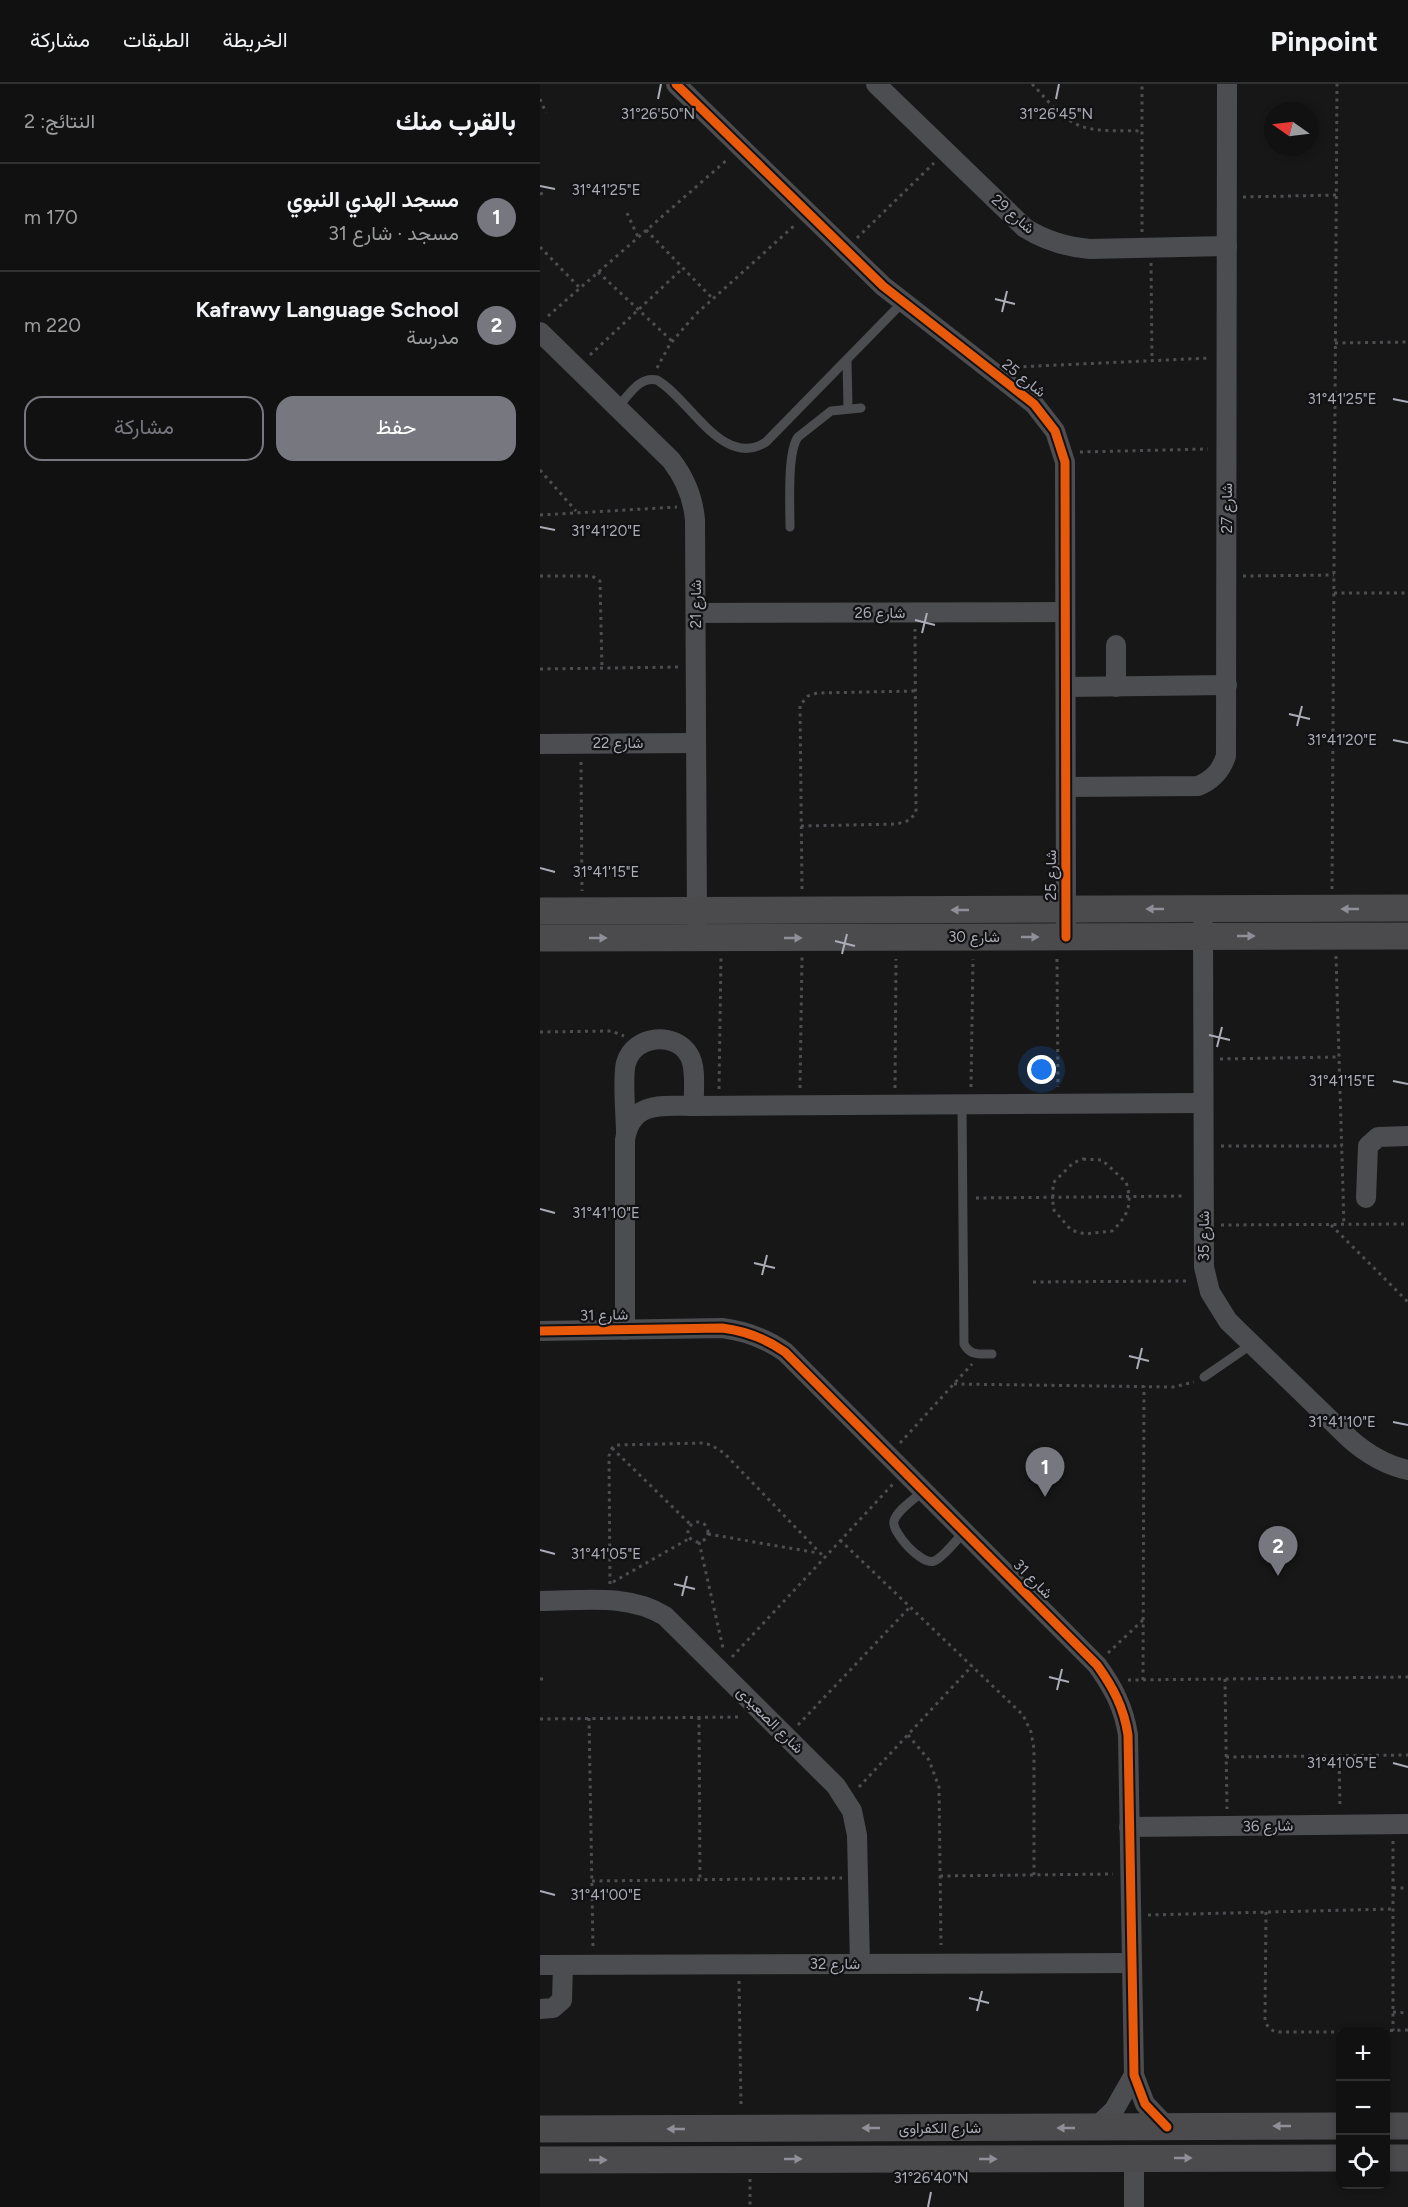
<!DOCTYPE html>
<html lang="ar">
<meta charset="utf-8">
<style>
:root{--surface:#111;--page:#1e1f1f;--text:#f1f3f6;--muted:#9c9d9f;--line:#303131;--accent:#77787f}
body{margin:0;font-family:Figtree,Vazirmatn,sans-serif;background:var(--page);color:var(--text);direction:rtl}
.controls{position:absolute;right:18px;bottom:18px;display:grid;overflow:hidden;border-radius:12px;box-shadow:0 3px 9px #0003}
.controls button{width:54px;height:54px;display:grid;place-items:center;padding:0;border:0;border-bottom:2px solid var(--line);background:var(--surface);color:var(--text);font:30px sans-serif}
.compass{position:absolute;left:724px;top:18px;width:54px;height:54px;border-radius:50%;background:var(--surface);box-shadow:0 3px 9px #0003;rotate:284deg}
.you{position:absolute;left:502px;top:986px;width:21px;height:21px;margin:-15px;border:4px solid #fff;border-radius:50%;background:#1a73e8;box-shadow:0 0 0 9px #1a73e833}
.badge{display:grid;place-items:center;width:39px;height:39px;border-radius:50%;background:var(--accent);color:#fff;font-size:20px;font-weight:700}
.pin{position:absolute;translate:-50% -50px;filter:drop-shadow(0 2px 3px #0008)}
.pin::after{content:'';position:absolute;top:32px;width:21px;height:18px;background:inherit;clip-path:polygon(0 0,100% 0,50% 100%)}
.list{margin:0;padding:0;list-style:none}
h2{display:flex;justify-content:space-between;align-items:center;height:78px;margin:0;padding:0 24px;font-size:26px}
h2 small{font-size:20px;font-weight:400;color:var(--muted)}
.list li{display:grid;grid-template-columns:39px 1fr auto;gap:18px;align-items:center;box-sizing:border-box;height:108px;padding:0 24px;border-top:2px solid var(--line)}
.list b{display:block;font-size:22px;white-space:nowrap}
.list p{margin:0;font-size:20px;white-space:nowrap;color:var(--muted)}
.list em{font-size:20px;font-style:normal;color:var(--muted)}
.actions{display:flex;gap:12px;padding:18px 24px}
.actions a{flex:1;padding:14px 0;border:2px solid var(--accent);border-radius:18px;text-align:center;font-size:21px;color:var(--accent)}
.actions .main{background:var(--accent);color:#fff}
.icon{flex:none;width:33px;height:33px;fill:none;stroke:currentColor;stroke-width:2;stroke-linecap:round;stroke-linejoin:round}
.map{position:relative;flex:none;width:868px;height:2123px;overflow:hidden;direction:ltr}
header{display:flex;align-items:center;gap:36px;box-sizing:border-box;height:84px;padding:0 30px;background:var(--surface);border-bottom:2px solid var(--line)}
header strong{font-size:28px}
nav{display:flex;gap:33px;margin-inline-start:auto;font-size:21px}
main{display:flex}
aside{flex:1;background:var(--surface)}
.map>svg:first-child{display:block}
</style>
<header>
<strong>Pinpoint</strong>
<nav><a>الخريطة</a><a>الطبقات</a><a>مشاركة</a></nav>
</header>
<main>
<div class="map">
<svg width="868" height="2123" viewBox="0 0 868 2123">
<rect width="100%" height="100%" fill="#171717"/>
<g fill="none" stroke-linecap="round" stroke-linejoin="round">
<g stroke="#4d4e51" stroke-width="3" stroke-dasharray="3 4.5" stroke-linecap="butt">
<path d="M492 0C504 12 515 27 529 36 549 50 578 46 602 47"/>
<polyline points="0,15 6,29"/>
<polyline points="0,110 3,109"/>
<polyline points="703,113 796,111"/>
<polyline points="87,129 98,153"/>
<polyline points="106,146 173,215"/>
<polyline points="602,148 602,0"/>
<polyline points="317,154 394,79"/>
<polyline points="0,163 40,204"/>
<polyline points="611,179 612,277"/>
<polyline points="58,188 132,257"/>
<polyline points="8,232 188,75"/>
<polyline points="795,259 868,258"/>
<polyline points="50,271 143,184"/>
<polyline points="476,283 670,274"/>
<polyline points="117,284 130,260 155,231 255,141"/>
<polyline points="540,368 668,365"/>
<polyline points="0,386 36,427"/>
<polyline points="0,431 137,423"/>
<polyline points="0,492 52,492 60,497 62,584"/>
<polyline points="703,492 794,491"/>
<polyline points="794,509 868,509"/>
<polyline points="0,585 139,583"/>
<polyline points="41,678 42,807"/>
<polyline points="261,742 357,740 370,736 376,728 375,545"/>
<polyline points="262,805 260,621 268,612 277,609 375,607"/>
<polyline points="792,805 797,0"/>
<polyline points="796,872 804,1141"/>
<polyline points="517,875 518,1003"/>
<polyline points="0,948 71,947 84,952"/>
<polyline points="680,975 799,973"/>
<polyline points="431,1003 433,875"/>
<polyline points="260,1004 262,873"/>
<polyline points="355,1004 356,875"/>
<polyline points="179,1005 181,873"/>
<polyline points="681,1062 802,1062"/>
<path d="M543 1075 562 1076 586 1098C593 1120 588 1132 572 1147L545 1150 531 1146 513 1125V1099L533 1079Z"/>
<polyline points="436,1114 645,1112"/>
<polyline points="681,1141 868,1140"/>
<polyline points="791,1141 868,1218"/>
<polyline points="493,1198 650,1197"/>
<polyline points="414,1300 633,1303 654,1298"/>
<polyline points="360,1359 432,1280"/>
<polyline points="72,1364 151,1441"/>
<circle cx="158" cy="1448" r="10"/>
<polyline points="168,1450 278,1469"/>
<polyline points="300,1456 483,1631 491,1648 494,1665 494,1791"/>
<polyline points="159,1458 183,1564"/>
<polyline points="73,1498 150,1454"/>
<polyline points="70,1500 69,1372 72,1364 77,1361 163,1359 171,1361 184,1369 284,1473"/>
<polyline points="568,1569 604,1535"/>
<polyline points="192,1573 353,1400"/>
<polyline points="0,1595 5,1595"/>
<polyline points="685,1595 687,1725"/>
<polyline points="588,1596 868,1593"/>
<polyline points="603,1596 604,1302"/>
<polyline points="159,1633 160,1796"/>
<polyline points="49,1634 53,1864"/>
<polyline points="0,1635 202,1633"/>
<polyline points="258,1641 370,1523"/>
<polyline points="368,1651 389,1676 399,1703 401,1861"/>
<polyline points="799,1672 800,1724"/>
<polyline points="686,1673 868,1671"/>
<polyline points="319,1703 432,1582"/>
<polyline points="853,1757 853,1947"/>
<polyline points="400,1792 573,1790"/>
<polyline points="52,1797 302,1794"/>
<polyline points="853,1804 868,1804"/>
<path d="M726 1828 725 1937C728 1944 732 1948 740 1948H800"/>
<polyline points="608,1831 852,1825"/>
<polyline points="199,1897 201,2022"/>
<polyline points="853,1928 868,1929"/>
<polyline points="805,1948 868,1946"/>
<polyline points="210,2095 210,2123"/>
</g>
<g stroke="#4c4d50" stroke-width="9">
<polyline points="307,276 308,324"/>
<path d="M78 323C89 311 99 292 117 296 150 315 183 386 226 358L362 219"/>
<path d="M250 443C250 422 247 368 258 353L291 327 321 324"/>
<path d="M422 1020 424 1260C430 1272 440 1270 452 1270"/>
<polyline points="664,1293 712,1260"/>
<path d="M383 1407C375 1415 357 1426 354 1437 351 1448 382 1482 394 1477 403 1474 417 1455 424 1448"/>
</g>
<g stroke="#4c4d50" stroke-width="20">
<polyline points="136,0 343,202 494,320 515,347 525,378 526,838"/>
<path d="M336 0 485 144C506 157 526 163 550 165L687 162"/>
<path d="M0 248 131 376C145 394 153 413 155 436L157 839"/>
<polyline points="156,529 525,528"/>
<polyline points="526,603 687,601"/>
<polyline points="576,603 576,561"/>
<polyline points="0,660 156,659"/>
<path d="M526 703 658 702C673 696 681 687 686 672L687 0"/>
<path d="M663 840 664 1183 670 1208 688 1237 810 1355C827 1370 845 1381 868 1386"/>
<path d="M86 1049C86 1032 82 993 86 979 94 951 135 947 149 971 157 984 153 1007 154 1022"/>
<polyline points="826,1114 828,1062 838,1053 868,1052"/>
<path d="M85 1246V1056C91 1016 123 1022 154 1022L663 1019"/>
<path d="M0 1247 182 1244C206 1247 225 1254 245 1268L557 1581C573 1603 584 1624 588 1651L594 1991 605 2020 627 2043"/>
<path d="M0 1517C42 1517 87 1509 125 1532L296 1702 312 1727 317 1751 320 1880"/>
<polyline points="589,1743 868,1740"/>
<polyline points="0,1881 591,1879"/>
<polyline points="0,1925 13,1924 22,1916 23,1881"/>
<polyline points="555,2044 574,2026 594,1991"/>
<polyline points="594,2074 594,2123"/>
</g>
<g stroke="#4b4b4e" stroke-width="27">
<polyline points="0,827 868,824"/>
<polyline points="0,854 868,852"/>
<polyline points="846,2042 868,2042"/>
<polyline points="0,2045 800,2042"/>
<polyline points="846,2074 868,2074"/>
<polyline points="0,2076 800,2074"/>
</g>
<defs>
<g id="cycleway">
<polyline points="136,0 343,202 494,320 515,347 525,378 526,853"/>
<path d="M0 1247 182 1244C206 1247 225 1254 245 1268L557 1581C573 1603 584 1624 588 1651L594 1991 605 2020 627 2043"/>
</g>
</defs>
<use href="#cycleway" stroke="#121113" stroke-width="13"/>
<use href="#cycleway" stroke="#e8590c" stroke-width="9"/>
</g>
<defs><path id="oneway-solid" d="M-6-.8H1V-3.2L6.5 0L1 3.2V.8H-6Z" transform="scale(1.5)"/></defs>
<g fill="#8e8f98">
<use href="#oneway-solid" transform="translate(615 825) rotate(180)"/>
<use href="#oneway-solid" transform="translate(810 825) rotate(180)"/>
<use href="#oneway-solid" transform="translate(420 826) rotate(180)"/>
<use href="#oneway-solid" transform="translate(706 852)"/>
<use href="#oneway-solid" transform="translate(490 853)"/>
<use href="#oneway-solid" transform="translate(58 854)"/>
<use href="#oneway-solid" transform="translate(253 854)"/>
<use href="#oneway-solid" transform="translate(742 2042) rotate(180)"/>
<use href="#oneway-solid" transform="translate(331 2044) rotate(180)"/>
<use href="#oneway-solid" transform="translate(526 2044) rotate(180)"/>
<use href="#oneway-solid" transform="translate(136 2045) rotate(180)"/>
<use href="#oneway-solid" transform="translate(643 2074)"/>
<use href="#oneway-solid" transform="translate(253 2075)"/>
<use href="#oneway-solid" transform="translate(448 2075)"/>
<use href="#oneway-solid" transform="translate(58 2076)"/>
</g>
<path fill="none" stroke="#aaacb7" stroke-width="2" d="M118 15 121 0M516 15 519 0M0 102 15 105M455 215 475 220M462 228 467 207M853 315 868 318M0 443 15 446M375 536 395 541M382 549 387 529M749 630 770 635M757 642 762 622M853 656 868 659M0 784 15 788M295 857 315 862M302 870 307 850M669 951 690 956M677 963 682 943M853 997 868 1000M0 1125 15 1129M214 1179 235 1184M222 1191 227 1171M589 1272 609 1277M597 1285 602 1264M853 1338 868 1341M0 1466 15 1470M134 1500 155 1505M142 1512 147 1492M509 1593 529 1598M517 1606 522 1585M853 1679 868 1683M0 1807 15 1811M429 1914 449 1919M437 1927 442 1907M388 2123 391 2108"/>
<g text-anchor="middle" dominant-baseline="central" stroke-width="4.5" stroke-linejoin="round" paint-order="stroke">
<g font-size="15" fill="#aaacb7" stroke="#121113">
<text transform="translate(473 130) rotate(41)">شارع 29</text>
<text transform="translate(484 294) rotate(39)">شارع 25</text>
<text transform="translate(687 424) rotate(-90)">شارع 27</text>
<text transform="translate(156 520) rotate(-90)">شارع 21</text>
<text x="340" y="529">شارع 26</text>
<text x="78" y="659">شارع 22</text>
<text transform="translate(511 791) rotate(-90)">شارع 25</text>
<text x="434" y="853">شارع 30</text>
<text transform="translate(664 1152) rotate(-90)">شارع 35</text>
<text transform="translate(64 1231) rotate(-1)">شارع 31</text>
<text transform="translate(493 1495) rotate(45)">شارع 31</text>
<text transform="translate(230 1636) rotate(45)">شارع الصعيدى</text>
<text transform="translate(728 1742) rotate(-1)">شارع 36</text>
<text x="295" y="1880">شارع 32</text>
<text x="400" y="2044">شارع الكفراوى</text>
</g>
</g>
<g font-size="15" text-anchor="middle" fill="#aaacb7" stroke="#121113" stroke-width="4.5" stroke-linejoin="round" paint-order="stroke">
<text x="118" y="35">31°26'50"N</text>
<text x="516" y="35">31°26'45"N</text>
<text x="66" y="111">31°41'25"E</text>
<text x="802" y="320">31°41'25"E</text>
<text x="66" y="452">31°41'20"E</text>
<text x="802" y="661">31°41'20"E</text>
<text x="66" y="793">31°41'15"E</text>
<text x="802" y="1002">31°41'15"E</text>
<text x="66" y="1134">31°41'10"E</text>
<text x="802" y="1343">31°41'10"E</text>
<text x="66" y="1475">31°41'05"E</text>
<text x="802" y="1684">31°41'05"E</text>
<text x="66" y="1816">31°41'00"E</text>
<text x="391" y="2099">31°26'40"N</text>
</g>
</svg>
<div class="controls">
<button>+</button>
<button>−</button>
<button><svg class="icon" aria-label="locate" viewBox="0 0 24 24"><circle cx="12" cy="12" r="6"/><path d="M12 2v4M12 18v4M2 12h4M18 12h4"/></svg></button>
</div>
<svg class="compass" viewBox="-18 -18 36 36"><path d="M0-13l5 13h-10z" fill="#e53935"/><path d="M0 13l5-13h-10z" fill="#9c9d9f"/></svg>
<div class="you"></div>
<div class="pin badge" style="left:505px;top:1413px">1</div>
<div class="pin badge" style="left:738px;top:1492px">2</div>
</div>
<aside>
<h2>بالقرب منك<small>النتائج: 2</small></h2>
<ul class="list">
<li><span class="badge">1</span><div><b>مسجد الهدي النبوي</b><p>مسجد · شارع 31</p></div><em>170 m</em></li>
<li><span class="badge">2</span><div><b>Kafrawy Language School</b><p>مدرسة</p></div><em>220 m</em></li>
</ul>
<div class="actions"><a class="main">حفظ</a><a>مشاركة</a></div>
</aside>
</main>
